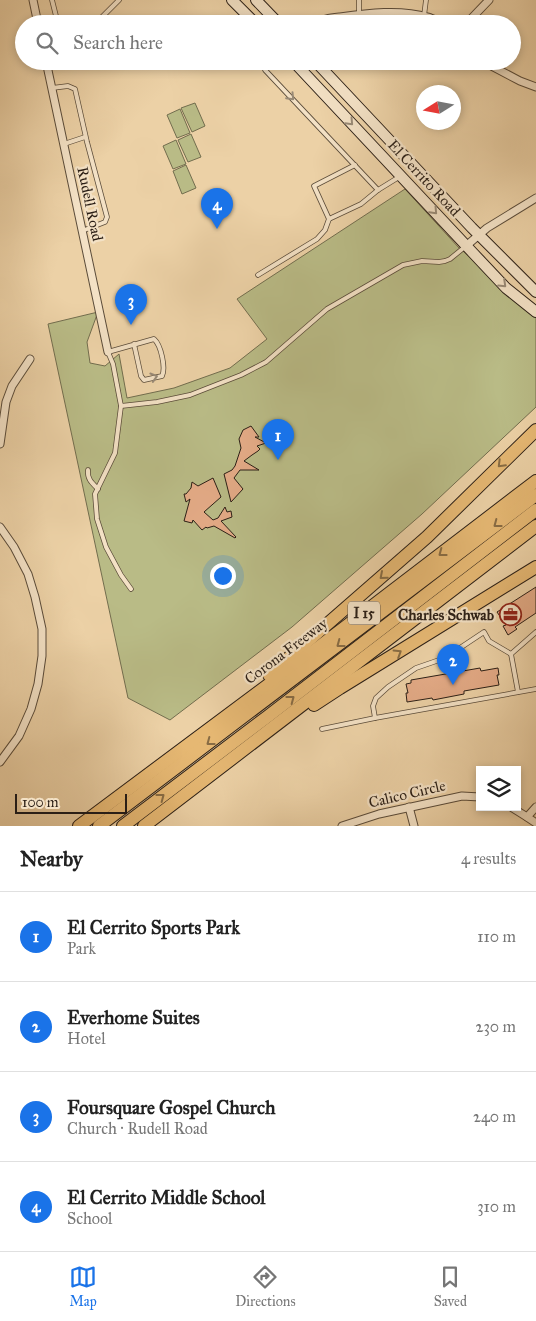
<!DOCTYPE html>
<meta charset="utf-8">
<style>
:root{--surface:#fff;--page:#f6f6f6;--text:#222;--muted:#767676;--line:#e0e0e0;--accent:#1a73e8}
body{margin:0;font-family:"IM FELL Great Primer",serif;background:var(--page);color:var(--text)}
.controls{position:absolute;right:15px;bottom:15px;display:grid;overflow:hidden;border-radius:0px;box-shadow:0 2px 8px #0003}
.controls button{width:45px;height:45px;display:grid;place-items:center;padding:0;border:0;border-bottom:1px solid var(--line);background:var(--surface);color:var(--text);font:25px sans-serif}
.compass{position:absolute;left:416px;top:85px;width:45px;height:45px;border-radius:50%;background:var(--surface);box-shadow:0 2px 8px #0003;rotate:259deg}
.scale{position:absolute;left:15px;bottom:12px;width:112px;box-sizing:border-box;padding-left:5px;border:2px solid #2b1f16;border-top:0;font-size:14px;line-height:18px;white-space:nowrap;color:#2b1f16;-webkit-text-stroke:4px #f3e1c5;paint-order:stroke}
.you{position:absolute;left:222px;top:575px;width:18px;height:18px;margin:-12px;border:4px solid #fff;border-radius:50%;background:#1a73e8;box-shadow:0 0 0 8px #1a73e833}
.badge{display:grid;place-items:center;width:32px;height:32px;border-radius:50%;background:var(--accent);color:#fff;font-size:16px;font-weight:700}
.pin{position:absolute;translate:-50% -41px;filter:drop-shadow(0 1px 2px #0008)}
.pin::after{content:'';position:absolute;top:26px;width:18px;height:15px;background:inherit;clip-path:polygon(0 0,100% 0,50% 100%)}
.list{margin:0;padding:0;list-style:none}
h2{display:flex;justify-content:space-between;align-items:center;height:65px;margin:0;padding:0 20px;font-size:21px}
h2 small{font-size:16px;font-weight:400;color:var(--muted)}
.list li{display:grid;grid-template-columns:32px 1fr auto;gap:15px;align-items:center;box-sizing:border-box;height:90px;padding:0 20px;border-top:1px solid var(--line)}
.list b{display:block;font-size:19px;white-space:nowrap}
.list p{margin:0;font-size:16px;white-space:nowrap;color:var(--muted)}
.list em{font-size:16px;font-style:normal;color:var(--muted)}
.icon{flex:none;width:28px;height:28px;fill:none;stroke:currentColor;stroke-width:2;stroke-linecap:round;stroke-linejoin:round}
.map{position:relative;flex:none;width:536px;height:826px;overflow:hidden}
.search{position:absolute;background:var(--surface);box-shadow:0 2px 8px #0003;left:15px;right:15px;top:15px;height:55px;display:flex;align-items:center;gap:12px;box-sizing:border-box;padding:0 18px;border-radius:28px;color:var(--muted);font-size:19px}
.sheet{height:425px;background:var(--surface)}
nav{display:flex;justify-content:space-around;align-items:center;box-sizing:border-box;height:70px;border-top:1px solid var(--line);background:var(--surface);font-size:14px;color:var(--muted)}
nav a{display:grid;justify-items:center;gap:2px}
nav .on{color:var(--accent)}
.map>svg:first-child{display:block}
</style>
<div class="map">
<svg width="536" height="826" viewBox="0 0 536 826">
<rect width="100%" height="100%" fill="#ecd1a6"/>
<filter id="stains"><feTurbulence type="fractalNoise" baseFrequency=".004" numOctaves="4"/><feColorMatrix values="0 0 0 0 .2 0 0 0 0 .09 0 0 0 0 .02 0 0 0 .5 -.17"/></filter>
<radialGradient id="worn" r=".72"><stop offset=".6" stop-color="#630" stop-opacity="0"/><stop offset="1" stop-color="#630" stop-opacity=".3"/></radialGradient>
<g fill="#b9bb86" stroke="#726d4e">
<polygon points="195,103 205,126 192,132 181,108"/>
<polygon points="180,109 190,133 177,138 167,115"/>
<polygon points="191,134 201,157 188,162 178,140"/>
<polygon points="176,140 186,164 173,169 163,146"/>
<polygon points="186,165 196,188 182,194 173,171"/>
<polygon points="405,189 459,248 507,282 536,315 536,407 422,514 292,627 170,720 128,698 48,324 98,312 87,342 90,363 105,366 119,354 127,398 174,388 230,368 267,339 237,299"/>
</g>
<g fill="#e4ab87" stroke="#2b1f16">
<polygon points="251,426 259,437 255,437 266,443 257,446 260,449 258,451 252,455 244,461 259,470 240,470 234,478 243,489 231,502 224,474 232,470 235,466 241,448 239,439 243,430"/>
<polygon points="213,478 221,497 204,512 213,520 218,518 225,507 227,512 231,511 232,517 221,521 236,537 235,538 214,526 207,528 206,527 202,530 193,520 192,523 184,521 190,499 186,502 184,494 186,494 191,488 192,482 198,486"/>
<polygon points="536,587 536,613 515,627 517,629 508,635 503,626 506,625 497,612"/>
<polygon points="480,668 481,671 498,668 499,675 497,675 499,685 464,691 464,694 433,700 432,698 407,702 406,693 408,693 406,684 411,683 411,680"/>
</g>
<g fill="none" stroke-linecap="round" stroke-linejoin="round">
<defs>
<g id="lane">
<polyline points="52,0 58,24"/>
<polyline points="359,0 359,14"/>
<polyline points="424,16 426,0"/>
<polyline points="95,24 119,0"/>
<polyline points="273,61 265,70 378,190"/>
<polyline points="48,68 56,61"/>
<polyline points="52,88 68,86 75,89 87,142 107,217 105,222 82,231"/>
<polyline points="64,144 85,137"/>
<polyline points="355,165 314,186 329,219 361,204 378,190 399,177"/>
<polyline points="258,275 317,239 325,230 329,219"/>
<path d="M134 344 141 376 144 380 162 376C166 368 161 345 154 339L108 352 113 364 121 406 157 402 190 395 241 375 266 362 327 309 403 265 422 261 439 262 445 261 450 259 466 246"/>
<polyline points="121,406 115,453 95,494 97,519 106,547 121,575 131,589"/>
<path d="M88 470C87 479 92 483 98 489"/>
<polyline points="536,632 511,654 489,641 484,632 445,658 416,668 388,687 376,698 373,706 375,718 536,689"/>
<polyline points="511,654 518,692"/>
<polyline points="322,729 375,718"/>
</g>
<g id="street">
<polyline points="33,0 38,24"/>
<path d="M314 24C321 19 331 18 340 17 368 13 400 9 428 17 434 19 440 22 446 24"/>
<polyline points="466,24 489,0"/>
<polyline points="46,61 108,352"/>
<polyline points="482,61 520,81 536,87"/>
<polyline points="466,246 487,228 536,198"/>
<polyline points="0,444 6,402 12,386 30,359"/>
<polyline points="0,527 14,547 28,574 35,597 42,629 42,656 38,684 31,709 19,736 0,762"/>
<polyline points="409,807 414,826"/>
<polyline points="511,807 527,817 536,823"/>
<polyline points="527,817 536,807"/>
<polyline points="342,826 379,814 462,796 480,797"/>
</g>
<g id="secondary">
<polyline points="232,0 256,24"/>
<polyline points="256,0 279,24"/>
<polyline points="293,61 473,253 506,288 536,312"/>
<polyline points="315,61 472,228 536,292"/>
</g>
<g id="highway">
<polyline points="269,675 427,537 536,430"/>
<polyline points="314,705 340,688 536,567"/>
<polyline points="79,826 315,650 536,481"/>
<polyline points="99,826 536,495"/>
<polyline points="123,826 267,717 536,510"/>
<polyline points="144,826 536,526"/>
</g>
</defs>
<use href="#lane" stroke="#5b4c3a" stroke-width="5.5"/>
<use href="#street" stroke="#5b4c3a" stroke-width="9"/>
<use href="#secondary" stroke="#2b1f16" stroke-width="12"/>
<use href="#highway" stroke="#2b1f16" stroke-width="14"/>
<use href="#lane" stroke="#f3e1c5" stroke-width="4"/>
<use href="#street" stroke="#f3e1c5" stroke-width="7"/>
<use href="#secondary" stroke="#f3e1c5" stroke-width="10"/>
<use href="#highway" stroke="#e6b873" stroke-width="12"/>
</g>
<defs><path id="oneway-chevron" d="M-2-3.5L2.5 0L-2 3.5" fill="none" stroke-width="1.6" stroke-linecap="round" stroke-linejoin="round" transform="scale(1.25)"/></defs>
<g stroke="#998a76">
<use href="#oneway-chevron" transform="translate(291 97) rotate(47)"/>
<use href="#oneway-chevron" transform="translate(350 122) rotate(47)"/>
<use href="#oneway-chevron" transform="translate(434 211) rotate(47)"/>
<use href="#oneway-chevron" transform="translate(503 284) rotate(44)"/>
<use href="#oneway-chevron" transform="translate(154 377) rotate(-17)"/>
</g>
<g stroke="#886c44">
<use href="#oneway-chevron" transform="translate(501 464) rotate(135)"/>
<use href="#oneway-chevron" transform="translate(497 524) rotate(143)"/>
<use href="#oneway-chevron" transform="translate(442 553) rotate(143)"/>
<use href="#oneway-chevron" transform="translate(383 576) rotate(139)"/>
<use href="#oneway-chevron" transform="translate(340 644) rotate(143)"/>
<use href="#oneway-chevron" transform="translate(398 653) rotate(-32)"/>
<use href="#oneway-chevron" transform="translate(291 699) rotate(-37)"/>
<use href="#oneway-chevron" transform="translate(210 742) rotate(143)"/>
<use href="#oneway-chevron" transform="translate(161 797) rotate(-37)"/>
</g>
<defs>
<symbol id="office-ring" viewBox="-11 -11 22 22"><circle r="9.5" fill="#f3e1c5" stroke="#8f2418" stroke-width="1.5"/><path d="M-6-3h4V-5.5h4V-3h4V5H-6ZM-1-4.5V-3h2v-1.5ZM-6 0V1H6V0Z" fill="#8f2418"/></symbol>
</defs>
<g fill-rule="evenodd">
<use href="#office-ring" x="498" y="602" width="25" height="25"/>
</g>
<g text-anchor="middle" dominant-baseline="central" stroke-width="4.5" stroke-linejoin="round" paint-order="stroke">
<rect fill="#f3e1c5" stroke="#67594a" stroke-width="1" x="348" y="601.5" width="32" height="23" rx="4"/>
<g font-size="14" font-weight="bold" fill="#2b1f16">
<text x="364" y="613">I 15</text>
</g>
<g font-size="15" fill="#2b1f16" stroke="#f3e1c5">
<text transform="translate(424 178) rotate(47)">El Cerrito Road</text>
<text transform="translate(90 204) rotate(78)">Rudell Road</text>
<text transform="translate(286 651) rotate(-37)">Corona Freeway</text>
<text transform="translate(407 794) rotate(-13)">Calico Circle</text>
</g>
<g font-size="15" font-weight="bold" fill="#2b1f16" stroke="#f3e1c5" text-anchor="end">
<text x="494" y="615">Charles Schwab</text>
</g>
</g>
<rect width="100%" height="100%" filter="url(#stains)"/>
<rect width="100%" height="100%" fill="url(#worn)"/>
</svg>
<div class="controls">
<button><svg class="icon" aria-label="layers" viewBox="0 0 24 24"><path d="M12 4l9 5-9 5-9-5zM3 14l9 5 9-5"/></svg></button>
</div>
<svg class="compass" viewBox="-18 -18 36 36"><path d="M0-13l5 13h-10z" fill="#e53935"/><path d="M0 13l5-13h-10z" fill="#767676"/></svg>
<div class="scale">100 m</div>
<div class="you"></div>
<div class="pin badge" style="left:278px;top:460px">1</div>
<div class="pin badge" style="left:453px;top:685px">2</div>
<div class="pin badge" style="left:131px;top:325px">3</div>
<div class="pin badge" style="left:217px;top:229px">4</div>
<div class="search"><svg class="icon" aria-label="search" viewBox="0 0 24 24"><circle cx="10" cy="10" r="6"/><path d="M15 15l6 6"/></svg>Search here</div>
</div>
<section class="sheet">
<h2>Nearby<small>4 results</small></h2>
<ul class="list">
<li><span class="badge">1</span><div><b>El Cerrito Sports Park</b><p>Park</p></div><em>110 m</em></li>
<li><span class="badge">2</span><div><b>Everhome Suites</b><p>Hotel</p></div><em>230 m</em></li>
<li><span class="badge">3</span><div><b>Foursquare Gospel Church</b><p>Church · Rudell Road</p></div><em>240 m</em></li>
<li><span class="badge">4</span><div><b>El Cerrito Middle School</b><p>School</p></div><em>310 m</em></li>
</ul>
</section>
<nav>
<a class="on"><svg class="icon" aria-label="map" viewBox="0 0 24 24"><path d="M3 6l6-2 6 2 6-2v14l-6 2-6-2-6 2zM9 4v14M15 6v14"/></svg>Map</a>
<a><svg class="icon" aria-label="directions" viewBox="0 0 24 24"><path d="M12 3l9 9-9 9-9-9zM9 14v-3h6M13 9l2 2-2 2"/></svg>Directions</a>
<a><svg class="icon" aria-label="saved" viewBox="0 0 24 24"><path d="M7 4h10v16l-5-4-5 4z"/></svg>Saved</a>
</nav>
